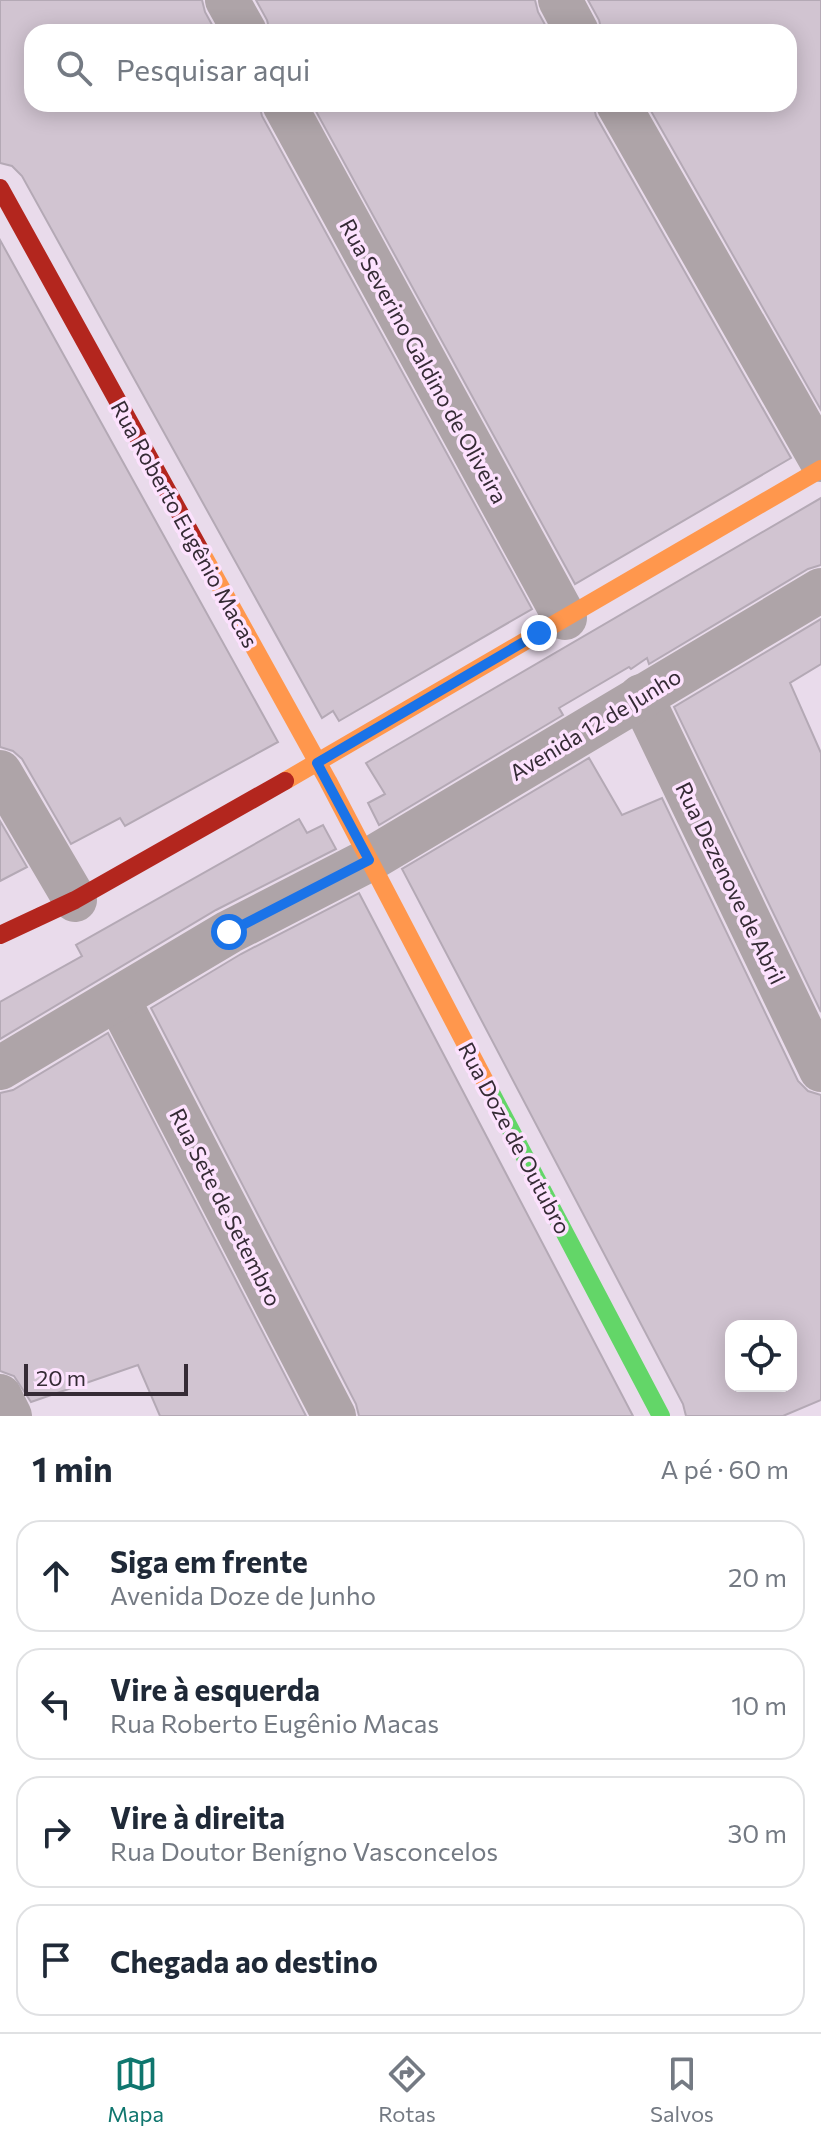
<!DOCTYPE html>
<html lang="pt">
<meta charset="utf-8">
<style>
:root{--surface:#fff;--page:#f6f6f7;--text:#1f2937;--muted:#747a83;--line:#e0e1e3;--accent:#0f766e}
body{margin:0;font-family:Commissioner,sans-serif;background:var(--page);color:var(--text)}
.controls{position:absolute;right:24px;bottom:24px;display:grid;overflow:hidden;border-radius:16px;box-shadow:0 4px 20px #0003}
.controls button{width:72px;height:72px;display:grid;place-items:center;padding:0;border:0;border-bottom:2px solid var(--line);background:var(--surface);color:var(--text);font:40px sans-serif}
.scale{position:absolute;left:24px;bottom:20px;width:164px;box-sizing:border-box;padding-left:8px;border:4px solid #352b35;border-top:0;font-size:22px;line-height:28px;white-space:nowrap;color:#352b35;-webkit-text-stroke:6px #fde2fe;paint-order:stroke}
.stop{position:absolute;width:24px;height:24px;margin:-18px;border:6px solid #1a73e8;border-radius:50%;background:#fff}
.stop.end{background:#1a73e8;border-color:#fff;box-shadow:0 2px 8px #0008}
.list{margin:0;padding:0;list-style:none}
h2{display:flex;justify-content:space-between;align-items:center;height:104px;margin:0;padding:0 32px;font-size:34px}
h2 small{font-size:26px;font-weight:400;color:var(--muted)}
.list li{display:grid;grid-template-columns:52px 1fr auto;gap:24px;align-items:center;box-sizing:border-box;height:112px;margin:0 16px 16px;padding:0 16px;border:2px solid var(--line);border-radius:24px}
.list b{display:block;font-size:30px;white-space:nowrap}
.list p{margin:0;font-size:26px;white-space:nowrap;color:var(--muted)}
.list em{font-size:26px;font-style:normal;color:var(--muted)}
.icon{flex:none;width:44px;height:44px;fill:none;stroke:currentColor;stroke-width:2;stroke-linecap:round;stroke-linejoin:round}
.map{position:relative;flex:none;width:821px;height:1416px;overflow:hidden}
.search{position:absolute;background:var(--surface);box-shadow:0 4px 20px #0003;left:24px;right:24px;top:24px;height:88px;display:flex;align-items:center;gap:20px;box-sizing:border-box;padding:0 28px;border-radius:24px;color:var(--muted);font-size:30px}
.sheet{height:616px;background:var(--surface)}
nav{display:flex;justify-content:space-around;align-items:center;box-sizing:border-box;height:112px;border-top:2px solid var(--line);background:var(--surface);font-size:22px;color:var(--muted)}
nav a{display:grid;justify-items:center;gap:4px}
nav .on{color:var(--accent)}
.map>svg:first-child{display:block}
</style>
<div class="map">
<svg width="821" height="1416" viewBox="0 0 821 1416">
<rect width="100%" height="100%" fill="#e9dbeb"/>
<g fill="#d1c4d1" stroke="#b4a9b5" stroke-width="2" fill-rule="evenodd">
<polygon points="0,0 202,0 205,12 216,32 32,32 32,104 259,104 262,116 532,609 339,721 333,711 322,718 22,176 12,166 0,163"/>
<polygon points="256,0 535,0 538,12 549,32 270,32 267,20"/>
<polygon points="588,0 821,0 821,410 647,104 789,104 789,32 602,32 599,20"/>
<polygon points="312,104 593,104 596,116 791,458 575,584"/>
<polygon points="0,240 278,742 125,826 120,818 71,844 22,759 13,751 0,747"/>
<polygon points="821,498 821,565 808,569 649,664 647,658 631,669 629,667 559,708 563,715 379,825 368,803 385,794 366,763"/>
<polygon points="821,619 821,664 790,683 821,753 821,1012 674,707"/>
<path d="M589 758 622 815 662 798 798 1081 808 1091 821 1095V1400L783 1416H686L683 1404 402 869ZM731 1326H791V1386H731Z"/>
<polygon points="299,819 307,833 323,825 336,849 216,910 0,1039 0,1002 82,956 76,945"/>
<polygon points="0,821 27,867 0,881"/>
<polygon points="359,893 633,1416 359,1416 356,1404 151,1008 241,954"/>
<polygon points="108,1033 306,1416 160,1416 138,1365 31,1402 14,1376 0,1371 0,1093 13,1090"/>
</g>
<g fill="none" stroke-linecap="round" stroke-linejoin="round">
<g stroke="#aea4a8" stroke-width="44">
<polyline points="227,0 245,32"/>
<polyline points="560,0 577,32"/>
<polyline points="284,104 565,618"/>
<polyline points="618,104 821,460"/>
<polyline points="641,696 821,1070"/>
<polyline points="0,772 75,900"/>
<polyline points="118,999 334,1416"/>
<polyline points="0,1068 229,932 369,860 821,590"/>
<polyline points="0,1396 10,1416"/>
</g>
<polyline stroke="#63d668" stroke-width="18" points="487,1085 661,1416"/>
<g stroke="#ff974d" stroke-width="18">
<polyline points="199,548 328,781 487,1085"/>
<polyline points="285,781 821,469"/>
</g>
<g stroke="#b3261e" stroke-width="18">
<polyline points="0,188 199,548"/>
<polyline points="0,935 75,900 285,781"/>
</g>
</g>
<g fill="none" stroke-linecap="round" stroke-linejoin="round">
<polyline stroke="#1a73e8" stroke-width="10" points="229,932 369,860 317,763 539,633"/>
</g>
<g text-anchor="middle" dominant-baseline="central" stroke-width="7" stroke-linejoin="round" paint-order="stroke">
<g font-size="22" fill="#352b35" stroke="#fde2fe">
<text transform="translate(424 361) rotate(61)">Rua Severino Galdino de Oliveira</text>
<text transform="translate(185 524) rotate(61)">Rua Roberto Eugênio Macas</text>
<text transform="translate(595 724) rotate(-31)">Avenida 12 de Junho</text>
<text transform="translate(731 883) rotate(64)">Rua Dezenove de Abril</text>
<text transform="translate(515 1138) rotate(62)">Rua Doze de Outubro</text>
<text transform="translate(226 1207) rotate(63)">Rua Sete de Setembro</text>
</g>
</g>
</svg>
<div class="controls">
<button><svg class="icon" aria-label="locate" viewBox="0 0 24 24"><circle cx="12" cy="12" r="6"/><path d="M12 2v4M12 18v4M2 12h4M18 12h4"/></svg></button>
</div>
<div class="scale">20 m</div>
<div class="stop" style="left:229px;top:932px"></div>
<div class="stop end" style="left:539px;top:633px"></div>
<div class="search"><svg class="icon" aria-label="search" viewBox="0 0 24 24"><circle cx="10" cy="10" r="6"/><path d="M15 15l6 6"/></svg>Pesquisar aqui</div>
</div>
<section class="sheet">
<h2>1 min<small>A pé · 60 m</small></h2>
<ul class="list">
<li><svg class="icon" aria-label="ahead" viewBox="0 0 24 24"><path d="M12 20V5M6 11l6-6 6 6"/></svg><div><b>Siga em frente</b><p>Avenida Doze de Junho</p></div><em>20 m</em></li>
<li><svg class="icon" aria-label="left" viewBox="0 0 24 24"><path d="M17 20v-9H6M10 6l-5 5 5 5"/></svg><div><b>Vire à esquerda</b><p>Rua Roberto Eugênio Macas</p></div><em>10 m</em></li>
<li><svg class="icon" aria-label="right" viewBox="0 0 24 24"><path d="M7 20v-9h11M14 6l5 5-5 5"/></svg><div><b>Vire à direita</b><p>Rua Doutor Benígno Vasconcelos</p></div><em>30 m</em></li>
<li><svg class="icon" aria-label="arrive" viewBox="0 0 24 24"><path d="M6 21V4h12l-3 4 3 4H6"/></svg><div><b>Chegada ao destino</b></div></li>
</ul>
</section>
<nav>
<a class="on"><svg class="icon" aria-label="map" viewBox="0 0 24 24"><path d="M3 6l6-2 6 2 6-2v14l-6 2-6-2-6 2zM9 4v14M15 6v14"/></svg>Mapa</a>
<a><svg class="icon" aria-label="directions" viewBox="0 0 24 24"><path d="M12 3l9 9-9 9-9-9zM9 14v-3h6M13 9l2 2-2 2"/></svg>Rotas</a>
<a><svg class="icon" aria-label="saved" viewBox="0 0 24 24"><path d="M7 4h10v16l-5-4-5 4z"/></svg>Salvos</a>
</nav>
